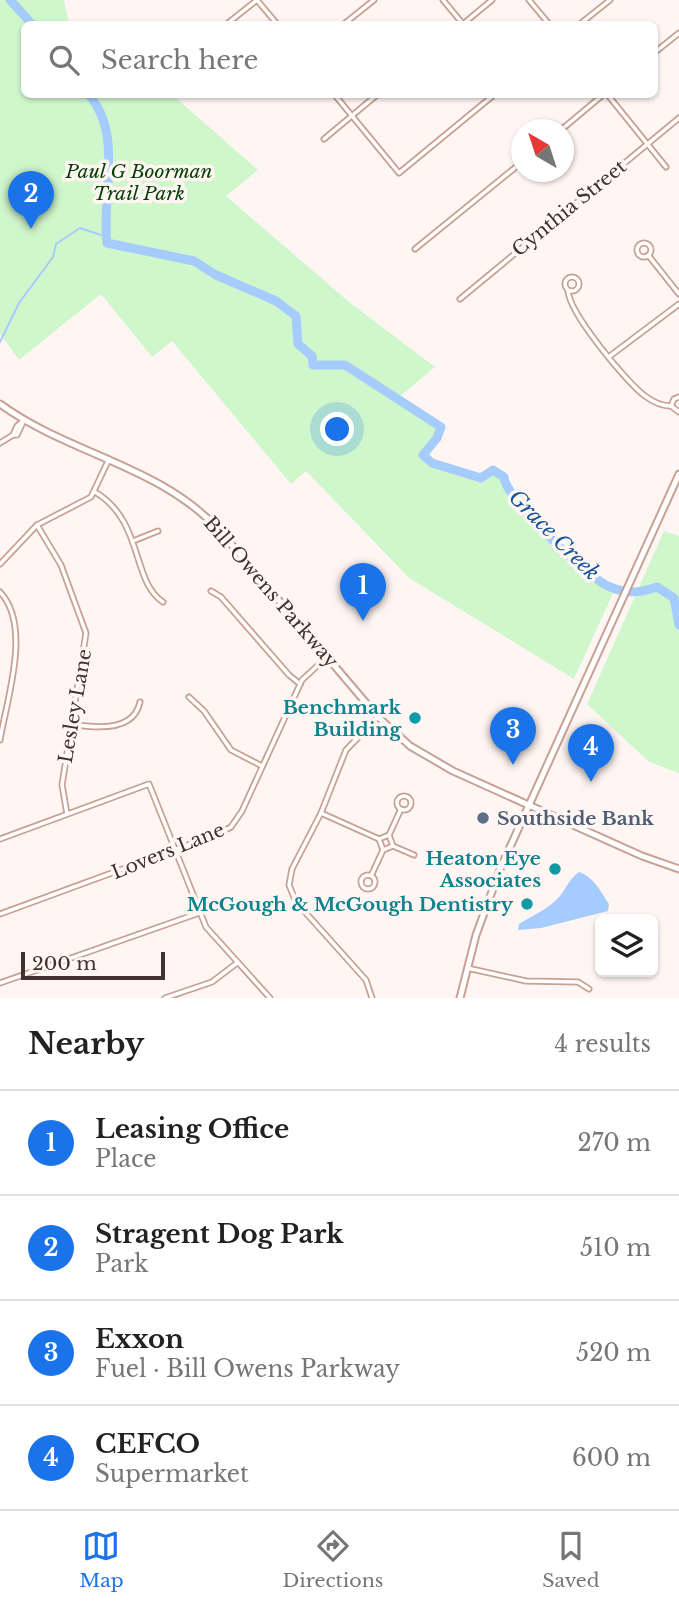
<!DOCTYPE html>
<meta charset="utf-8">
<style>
:root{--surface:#fff;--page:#f6f6f6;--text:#222;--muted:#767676;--line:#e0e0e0;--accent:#1a73e8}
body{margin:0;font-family:"Libre Baskerville",serif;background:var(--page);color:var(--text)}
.controls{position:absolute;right:21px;bottom:21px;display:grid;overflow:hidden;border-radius:10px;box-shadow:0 2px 5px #0004}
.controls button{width:63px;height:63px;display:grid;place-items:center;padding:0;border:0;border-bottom:2px solid var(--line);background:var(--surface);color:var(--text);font:35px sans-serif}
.compass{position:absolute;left:511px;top:119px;width:63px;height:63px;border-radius:50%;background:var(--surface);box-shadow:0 2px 5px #0004;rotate:321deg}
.scale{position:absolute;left:21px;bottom:18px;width:144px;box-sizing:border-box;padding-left:7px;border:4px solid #42322d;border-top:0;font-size:19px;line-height:24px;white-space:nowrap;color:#42322d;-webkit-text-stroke:5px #fff6f3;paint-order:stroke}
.you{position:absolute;left:338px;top:430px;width:24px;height:24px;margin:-18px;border:5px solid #fff;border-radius:50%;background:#1a73e8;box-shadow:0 0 0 10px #1a73e833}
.badge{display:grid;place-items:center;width:46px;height:46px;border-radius:50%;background:var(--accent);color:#fff;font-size:23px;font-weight:700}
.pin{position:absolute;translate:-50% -58px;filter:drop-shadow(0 2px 4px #0008)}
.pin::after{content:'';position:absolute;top:37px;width:24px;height:21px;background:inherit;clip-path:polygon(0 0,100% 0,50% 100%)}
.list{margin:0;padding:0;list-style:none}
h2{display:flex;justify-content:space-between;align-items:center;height:91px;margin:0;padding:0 28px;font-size:30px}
h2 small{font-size:23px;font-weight:400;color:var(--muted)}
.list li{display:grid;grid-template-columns:46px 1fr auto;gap:21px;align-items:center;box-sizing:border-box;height:105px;padding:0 28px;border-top:2px solid var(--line)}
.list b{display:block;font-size:26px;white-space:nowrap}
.list p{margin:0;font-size:23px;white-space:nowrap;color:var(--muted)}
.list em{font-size:23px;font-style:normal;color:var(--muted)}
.icon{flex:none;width:38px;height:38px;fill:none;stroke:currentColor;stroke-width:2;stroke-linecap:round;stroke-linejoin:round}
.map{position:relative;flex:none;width:679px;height:998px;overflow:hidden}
.search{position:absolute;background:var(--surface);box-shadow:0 2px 5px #0004;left:21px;right:21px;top:21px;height:77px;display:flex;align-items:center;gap:18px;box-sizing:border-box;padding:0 24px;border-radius:10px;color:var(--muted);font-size:26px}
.sheet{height:511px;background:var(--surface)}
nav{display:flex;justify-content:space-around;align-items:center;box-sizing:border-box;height:98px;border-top:2px solid var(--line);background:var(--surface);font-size:19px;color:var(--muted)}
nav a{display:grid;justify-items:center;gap:4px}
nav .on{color:var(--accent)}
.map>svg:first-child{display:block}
</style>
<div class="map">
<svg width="679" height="998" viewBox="0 0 679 998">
<rect width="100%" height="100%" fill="#fff6f3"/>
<g fill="#d0f7cc">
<path d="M0 0H64L69 24H24V94H170L175 97 258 170 226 196 348 301 435 367 398 398 441 427 437 438 423 455 432 463 481 478 493 470 504 477C505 500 592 583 615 589L574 679 409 578 306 471 291 484 172 341 152 357 101 294 19 360 0 334Z"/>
<polygon points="664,531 679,536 679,773 649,762 587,704"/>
</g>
<path fill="#a6cbfd" d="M579 872C594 877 601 892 609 904L608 911 541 928 518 930 519 924C533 915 549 909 560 896 566 889 568 880 579 872Z"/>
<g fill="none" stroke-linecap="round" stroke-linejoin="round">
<polyline stroke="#a6cbfd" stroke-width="2" points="0,342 19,303 53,257 56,244 80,228 107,237"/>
<g stroke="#a6cbfd" stroke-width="9">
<polyline points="10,0 32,24"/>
<path d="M88 94C124 133 101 196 107 243L194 261 216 275 276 301 296 316 298 344 312 356 313 365H345L441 427 437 438 423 455 432 463 481 478 493 470 504 477C505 498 589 579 610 587 628 594 639 593 657 587L674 598 679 625"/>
</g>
<defs>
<g id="street">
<polyline points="257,0 277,24"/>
<polyline points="443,0 463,24"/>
<polyline points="529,0 549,24"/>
<polyline points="228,23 257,0"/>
<polyline points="344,24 374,0"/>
<polyline points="463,24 492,0"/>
<polyline points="580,24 610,0"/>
<polyline points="654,53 679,33"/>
<polyline points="334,94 399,173 495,94"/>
<polyline points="607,94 666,167"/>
<polyline points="561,130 604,94"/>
<polyline points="324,139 378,94"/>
<circle cx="644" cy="250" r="7"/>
<polyline points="415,249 522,162"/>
<polyline points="648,255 679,294"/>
<circle cx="572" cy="284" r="7"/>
<path d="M568 290C568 312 627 383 645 396 653 402 662 406 671 406"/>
<polyline points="460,299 679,118"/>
<polyline points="610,356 679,304"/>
<polyline points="679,397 674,399 671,406 679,412"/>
<polygon points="24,420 17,435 13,435 17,426"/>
<polyline points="0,443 13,435"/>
<path d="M95 492C144 521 131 581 163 602"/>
<polyline points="37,525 61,565 86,633 62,785 67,814"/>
<polyline points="133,541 158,531"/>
<polyline points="0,564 37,525 91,497 109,459"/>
<polyline points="211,591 221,597 289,675 300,684"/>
<path d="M0 592C32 626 7 698 0 740"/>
<polyline points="189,697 204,711 231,750 262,766"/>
<path d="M72 724C94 728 134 732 140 702"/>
<circle cx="404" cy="803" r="7"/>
<polyline points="321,813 379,839"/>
<polyline points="0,839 149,784 206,927 270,998"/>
<polyline points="393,846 414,855"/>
<polyline points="383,850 379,839 389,835"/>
<circle cx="368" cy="882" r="7"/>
<polyline points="371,876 383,850 393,846 389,835 401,809"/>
<polyline points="0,914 215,835 231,827 242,811 302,680 327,657"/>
<polyline points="467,968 526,981 578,982 589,989"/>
<polyline points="0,983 199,913"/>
<polyline points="165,998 212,982 237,963"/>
<polyline points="372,998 366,980 296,902 289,885 292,869 321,813 346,750 378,717"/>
</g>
<g id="secondary">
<path d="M0 404C70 455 160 465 220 531L378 717 410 746 453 771 642 856 679 869"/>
<polyline points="460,998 476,935 501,867 679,474"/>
</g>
</defs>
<use href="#street" stroke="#c7a194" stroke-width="7"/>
<use href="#secondary" stroke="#c7a194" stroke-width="9"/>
<use href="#street" stroke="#fff" stroke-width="3.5"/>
<use href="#secondary" stroke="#fff" stroke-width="5"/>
</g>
<g fill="#0f9aa8" stroke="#fff6f3" stroke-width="2.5">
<circle cx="415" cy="718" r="7"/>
<circle cx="555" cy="869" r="7"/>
<circle cx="527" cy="904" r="7"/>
</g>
<circle fill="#5c6f8a" stroke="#fff6f3" stroke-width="2.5" cx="483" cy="818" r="7"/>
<g text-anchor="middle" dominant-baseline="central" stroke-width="7" stroke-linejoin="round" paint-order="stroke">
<g font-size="19" font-style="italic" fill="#033f03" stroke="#fff6f3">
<text x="139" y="171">Paul G Boorman<tspan x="139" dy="22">Trail Park</tspan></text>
</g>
<g font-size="19" fill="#42322d" stroke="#fff6f3">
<text transform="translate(569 208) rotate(-39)">Cynthia Street</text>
<text transform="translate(271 592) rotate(49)">Bill Owens Parkway</text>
<text transform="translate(75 706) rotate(-80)">Lesley Lane</text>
<text transform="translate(168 851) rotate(-22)">Lovers Lane</text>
</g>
<g font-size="19" font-weight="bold" fill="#0d838f" stroke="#fff6f3" text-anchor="end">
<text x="401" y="707">Benchmark<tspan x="401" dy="22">Building</tspan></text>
<text x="541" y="858">Heaton Eye<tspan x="541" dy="22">Associates</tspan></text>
<text x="513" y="904">McGough &amp; McGough Dentistry</text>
</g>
<g font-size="19" font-weight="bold" fill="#4e5e75" stroke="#fff6f3" text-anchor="start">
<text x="497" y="818">Southside Bank</text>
</g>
<g font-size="21" font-style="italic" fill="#17549b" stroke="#fff6f3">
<text transform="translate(554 535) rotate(45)">Grace Creek</text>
</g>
</g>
</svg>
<div class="controls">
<button><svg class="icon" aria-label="layers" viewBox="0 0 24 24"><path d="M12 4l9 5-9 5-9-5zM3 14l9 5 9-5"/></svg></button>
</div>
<svg class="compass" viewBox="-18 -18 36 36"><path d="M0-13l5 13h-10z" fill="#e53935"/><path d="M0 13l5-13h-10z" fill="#767676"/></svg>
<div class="scale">200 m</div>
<div class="you"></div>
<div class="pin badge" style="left:363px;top:621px">1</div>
<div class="pin badge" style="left:31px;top:229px">2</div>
<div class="pin badge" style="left:513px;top:765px">3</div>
<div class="pin badge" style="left:591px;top:782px">4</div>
<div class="search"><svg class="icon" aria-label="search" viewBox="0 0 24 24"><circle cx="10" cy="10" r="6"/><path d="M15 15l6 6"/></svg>Search here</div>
</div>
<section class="sheet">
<h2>Nearby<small>4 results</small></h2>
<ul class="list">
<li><span class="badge">1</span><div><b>Leasing Office</b><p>Place</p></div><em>270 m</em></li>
<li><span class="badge">2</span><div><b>Stragent Dog Park</b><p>Park</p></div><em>510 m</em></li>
<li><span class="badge">3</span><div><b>Exxon</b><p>Fuel · Bill Owens Parkway</p></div><em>520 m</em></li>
<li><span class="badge">4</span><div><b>CEFCO</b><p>Supermarket</p></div><em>600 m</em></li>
</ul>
</section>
<nav>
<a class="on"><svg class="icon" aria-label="map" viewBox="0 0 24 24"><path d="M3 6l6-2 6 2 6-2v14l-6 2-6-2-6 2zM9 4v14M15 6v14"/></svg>Map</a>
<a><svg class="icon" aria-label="directions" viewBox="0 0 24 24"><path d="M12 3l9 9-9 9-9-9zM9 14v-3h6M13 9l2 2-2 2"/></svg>Directions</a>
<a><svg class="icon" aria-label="saved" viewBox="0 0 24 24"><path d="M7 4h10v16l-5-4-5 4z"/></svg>Saved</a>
</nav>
